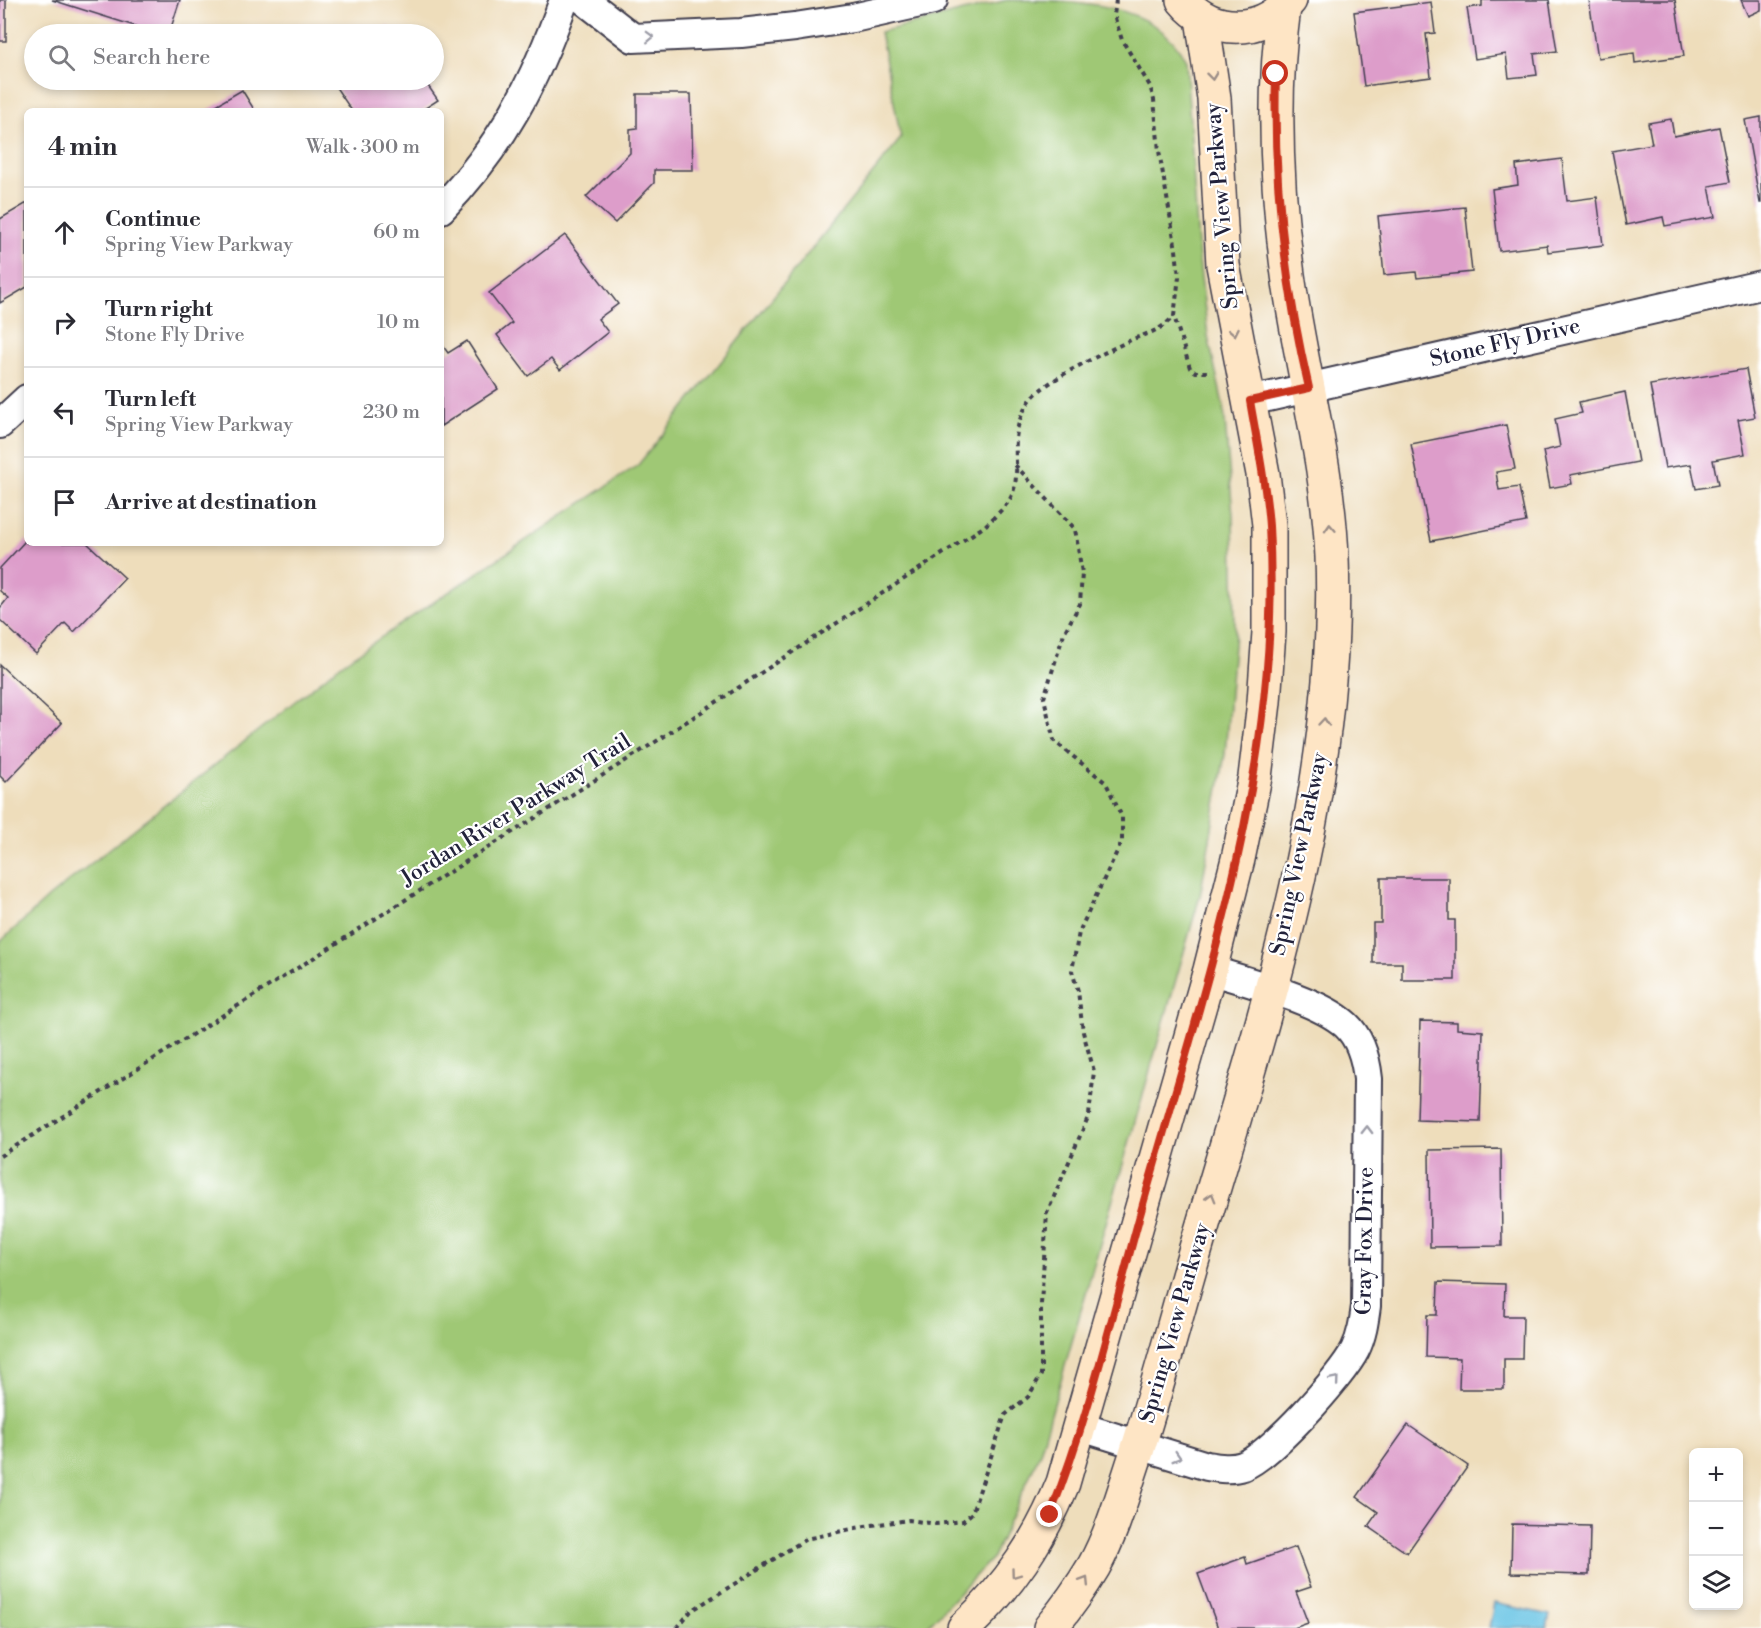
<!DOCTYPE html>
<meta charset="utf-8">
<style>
:root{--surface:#fff;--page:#f2f2f3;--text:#2b2b33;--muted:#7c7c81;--line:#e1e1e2}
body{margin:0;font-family:"Libre Bodoni",serif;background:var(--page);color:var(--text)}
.controls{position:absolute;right:18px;bottom:18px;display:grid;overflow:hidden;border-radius:9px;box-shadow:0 3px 9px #0003}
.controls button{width:54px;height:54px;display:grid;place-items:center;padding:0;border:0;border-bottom:2px solid var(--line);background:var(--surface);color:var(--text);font:30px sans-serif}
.stop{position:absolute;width:18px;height:18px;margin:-14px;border:4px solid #c8321e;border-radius:50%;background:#fff}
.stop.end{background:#c8321e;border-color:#fff;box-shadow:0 2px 6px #0008}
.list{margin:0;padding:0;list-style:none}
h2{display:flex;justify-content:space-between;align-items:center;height:78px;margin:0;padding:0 24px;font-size:26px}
h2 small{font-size:20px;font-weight:400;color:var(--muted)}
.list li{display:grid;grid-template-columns:39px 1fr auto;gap:18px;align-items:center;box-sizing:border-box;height:90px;padding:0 24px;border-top:2px solid var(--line)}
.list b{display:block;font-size:22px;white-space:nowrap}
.list p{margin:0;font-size:20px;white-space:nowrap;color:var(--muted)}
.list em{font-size:20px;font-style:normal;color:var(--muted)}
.icon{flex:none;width:33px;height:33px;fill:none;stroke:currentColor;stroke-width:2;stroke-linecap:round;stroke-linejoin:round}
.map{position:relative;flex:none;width:1761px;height:1628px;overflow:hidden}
.search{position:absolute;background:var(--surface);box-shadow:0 3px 9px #0003;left:24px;top:24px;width:420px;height:66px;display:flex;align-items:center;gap:15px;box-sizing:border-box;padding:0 21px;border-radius:33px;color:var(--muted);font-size:22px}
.panel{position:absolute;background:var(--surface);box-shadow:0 3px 9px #0003;left:24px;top:108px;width:420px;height:438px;border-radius:9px}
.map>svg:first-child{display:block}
</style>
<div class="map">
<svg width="1761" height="1628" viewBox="0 0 1761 1628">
<rect width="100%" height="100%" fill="#fff"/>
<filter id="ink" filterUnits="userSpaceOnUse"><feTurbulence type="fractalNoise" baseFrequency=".0167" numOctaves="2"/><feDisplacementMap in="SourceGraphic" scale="12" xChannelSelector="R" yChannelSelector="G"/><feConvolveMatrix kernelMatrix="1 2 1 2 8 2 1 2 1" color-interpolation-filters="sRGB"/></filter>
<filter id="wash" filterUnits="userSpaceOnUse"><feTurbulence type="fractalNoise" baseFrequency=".008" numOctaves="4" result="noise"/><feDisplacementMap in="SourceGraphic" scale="24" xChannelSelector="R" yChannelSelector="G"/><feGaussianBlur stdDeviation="1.35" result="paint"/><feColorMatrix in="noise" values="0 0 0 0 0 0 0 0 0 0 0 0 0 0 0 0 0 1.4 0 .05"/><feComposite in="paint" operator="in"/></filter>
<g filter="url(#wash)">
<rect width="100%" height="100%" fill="#edb"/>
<path fill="#9fc874" stroke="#607558" stroke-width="1.5" d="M1007 0C1071 0 1157 0 1186 61L1199 260 1208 336 1224 409 1233 515 1235 633 1225 754 1200 896 1040 1453 993 1557 926 1628H0V942L49 897 343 663 638 465 901 138 880 32Z"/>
<polygon fill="#65c3e4" stroke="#447290" stroke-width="1.5" points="1494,1603 1550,1615 1547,1628 1489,1628"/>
<g id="blocks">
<g fill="#dd9dca">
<rect x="0" y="0" width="6" height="41"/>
<polygon points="52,0 180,0 169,34 160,34"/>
<polygon points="1482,0 1549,0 1557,51 1534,54 1537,75 1509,78 1506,54 1475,59 1467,8 1482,6"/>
<polygon points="1589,0 1675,0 1684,56 1635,63 1634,53 1598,58"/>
<polygon points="1741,0 1761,0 1761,10 1748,16"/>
<polygon points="1431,2 1435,33 1426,34 1431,77 1364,86 1354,12"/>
<polygon points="389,26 394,34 376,34"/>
<polygon points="331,80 424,80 438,100 421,111 352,111"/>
<polygon points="242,90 255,111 206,111"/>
<polygon points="637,94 691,94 693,170 654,170 654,183 615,223 586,197 630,153 630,129 637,128"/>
<polygon points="1761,117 1761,203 1760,203 1745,120"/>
<polygon points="1671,119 1674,136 1719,127 1730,182 1709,186 1715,217 1665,226 1663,217 1626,225 1612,151 1652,144 1648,123"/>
<polygon points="1562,159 1567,201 1597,197 1603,245 1548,252 1547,245 1499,251 1492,189 1518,185 1516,165"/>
<polygon points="27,203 27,287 0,303 0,219"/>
<polygon points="1465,207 1472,272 1417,278 1416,272 1384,275 1378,216"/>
<polygon points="565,235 618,304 598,319 608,332 560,370 551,359 528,376 497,335 512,323 489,293"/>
<polygon points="467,341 498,389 441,426 441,347 443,346 448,353"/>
<polygon points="1746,369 1755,417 1738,420 1745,454 1713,460 1718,485 1696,489 1691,464 1665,468 1650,385"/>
<polygon points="1625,392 1638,462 1570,475 1572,484 1550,488 1543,451 1560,447 1555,419 1582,413 1579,402"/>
<polygon points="1506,425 1515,469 1496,472 1499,490 1519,487 1526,522 1431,541 1411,444"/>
<polygon points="27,539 27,543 87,543 125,578 74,632 65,623 36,654 0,620 0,608 8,598 0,591 0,568"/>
<polygon points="0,665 62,723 6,782 0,776"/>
<polygon points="1381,878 1449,878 1449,920 1455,920 1455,980 1402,980 1402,963 1373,963 1373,923 1381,923"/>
<polygon points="1420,1021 1457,1022 1457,1029 1483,1031 1480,1122 1417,1120"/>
<polygon points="1501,1149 1502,1246 1430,1247 1429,1150"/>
<polygon points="1438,1282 1505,1284 1504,1316 1523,1316 1522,1359 1504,1359 1504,1389 1459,1389 1460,1358 1426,1357 1427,1315 1437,1315"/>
<polygon points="1408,1425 1468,1466 1407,1553 1368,1526 1378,1512 1357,1497"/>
<polygon points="1512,1524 1590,1526 1589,1575 1511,1573"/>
<polygon points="1296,1547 1311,1587 1296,1592 1308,1623 1294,1628 1218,1628 1198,1574 1245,1557 1247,1564"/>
</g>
</g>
</g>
<g filter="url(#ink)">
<use href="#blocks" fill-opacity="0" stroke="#413e4e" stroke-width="1.5"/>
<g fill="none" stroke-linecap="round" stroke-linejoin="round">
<defs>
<g id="street">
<polyline points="584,0 633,38 741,33 795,27 853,18 933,0"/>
<path d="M441 209C502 146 535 82 564 0"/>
<polyline points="1250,401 1761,285"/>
<polyline points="0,424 27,399"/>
<path d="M1081 1427 1207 1466C1219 1468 1231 1470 1243 1466 1270 1456 1342 1376 1355 1350 1362 1336 1364 1321 1366 1306L1368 1079C1366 1060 1361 1039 1346 1025 1319 1000 1247 982 1210 970"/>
</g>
<g id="secondary">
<path d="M1183 0C1211 35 1262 35 1290 0"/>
<path d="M964 1628C1009 1586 1040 1540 1063 1483L1210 970 1238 859 1255 777 1264 702 1269 632V525L1263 474 1223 265 1214 98 1202 18"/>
<path d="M1050 1628C1066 1609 1081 1588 1094 1566 1110 1537 1120 1504 1130 1473 1154 1401 1173 1327 1194 1255 1260 1028 1341 797 1332 557 1328 461 1301 370 1288 275 1276 186 1272 96 1284 7"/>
</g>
</defs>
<use href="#street" stroke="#413e4e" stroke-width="32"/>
<use href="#secondary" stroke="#413e4e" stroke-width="36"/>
<g stroke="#413e4e" stroke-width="4" stroke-dasharray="4.5 4.5" stroke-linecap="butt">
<polyline points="1116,0 1114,15 1122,40 1150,86 1154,100 1159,151 1176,250 1179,277 1174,316 1190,368 1196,372 1210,372"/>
<path d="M0 1156 660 739 985 526C993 518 1004 509 1010 499 1026 470 1002 436 1032 398 1049 378 1106 352 1131 340 1150 332 1159 332 1174 316"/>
<polyline points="677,1628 691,1611 806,1539 865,1526 909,1520 936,1524 963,1521 972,1513 1005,1415 1028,1397 1041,1375 1041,1304 1047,1213 1089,1115 1094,1071 1083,1032 1078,991 1072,971 1079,932 1122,841 1122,817 1106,783 1054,741 1044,698 1064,633 1080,604 1082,573 1075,529 1015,465"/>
</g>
<use href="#street" stroke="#fff" stroke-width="28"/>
<use href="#secondary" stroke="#fee5c5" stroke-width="33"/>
</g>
<defs><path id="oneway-chevron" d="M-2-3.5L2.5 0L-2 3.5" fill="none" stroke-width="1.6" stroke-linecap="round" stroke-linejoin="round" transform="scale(1.5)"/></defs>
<g stroke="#9c9ca7">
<use href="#oneway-chevron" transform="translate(650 37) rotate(-2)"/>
<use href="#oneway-chevron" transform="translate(1367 1130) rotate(-89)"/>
<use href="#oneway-chevron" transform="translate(1335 1380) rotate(-50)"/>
<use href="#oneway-chevron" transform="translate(1177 1457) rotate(17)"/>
</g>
<g stroke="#9b8d87">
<use href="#oneway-chevron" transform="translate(1212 76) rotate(83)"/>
<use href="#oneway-chevron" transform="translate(1234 332) rotate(79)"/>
<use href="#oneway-chevron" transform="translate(1330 528) rotate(-93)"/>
<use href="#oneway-chevron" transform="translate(1324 722) rotate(-85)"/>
<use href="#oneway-chevron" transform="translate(1211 1197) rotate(-74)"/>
<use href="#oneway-chevron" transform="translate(1015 1574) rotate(126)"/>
<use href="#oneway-chevron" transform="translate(1085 1581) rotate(-58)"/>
</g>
</g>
<g fill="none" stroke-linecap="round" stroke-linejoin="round" filter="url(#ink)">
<path stroke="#c8321e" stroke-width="8" d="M1050 1515C1092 1410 1116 1298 1147 1190 1209 973 1283 754 1269 526 1266 483 1257 442 1250 401L1309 388C1285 286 1273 178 1276 74"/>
</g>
<g text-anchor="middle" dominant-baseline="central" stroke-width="4.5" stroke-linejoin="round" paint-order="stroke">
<g font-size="22" fill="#22223b" stroke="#fff">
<text transform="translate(1222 206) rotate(-95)">Spring View Parkway</text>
<text transform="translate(1505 343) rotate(-13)">Stone Fly Drive</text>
<text transform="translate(516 810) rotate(-32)">Jordan River Parkway Trail</text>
<text transform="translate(1299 854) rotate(-78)">Spring View Parkway</text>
<text transform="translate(1365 1241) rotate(-89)">Gray Fox Drive</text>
<text transform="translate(1175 1323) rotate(-74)">Spring View Parkway</text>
</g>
</g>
</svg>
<div class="controls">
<button>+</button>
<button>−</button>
<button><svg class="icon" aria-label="layers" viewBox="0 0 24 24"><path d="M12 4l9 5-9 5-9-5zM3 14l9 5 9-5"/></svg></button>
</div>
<div class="stop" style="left:1276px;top:74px"></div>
<div class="stop end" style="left:1050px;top:1515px"></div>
<div class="search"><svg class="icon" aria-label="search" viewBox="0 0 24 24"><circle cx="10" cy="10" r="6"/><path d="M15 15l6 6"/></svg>Search here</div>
<section class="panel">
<h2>4 min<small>Walk · 300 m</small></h2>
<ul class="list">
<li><svg class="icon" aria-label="ahead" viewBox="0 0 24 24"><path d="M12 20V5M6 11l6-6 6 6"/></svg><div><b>Continue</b><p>Spring View Parkway</p></div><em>60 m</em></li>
<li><svg class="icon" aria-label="right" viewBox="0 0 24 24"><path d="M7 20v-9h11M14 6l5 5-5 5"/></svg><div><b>Turn right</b><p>Stone Fly Drive</p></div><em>10 m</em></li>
<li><svg class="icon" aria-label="left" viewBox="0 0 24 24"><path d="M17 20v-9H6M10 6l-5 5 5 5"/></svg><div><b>Turn left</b><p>Spring View Parkway</p></div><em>230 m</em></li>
<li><svg class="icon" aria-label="arrive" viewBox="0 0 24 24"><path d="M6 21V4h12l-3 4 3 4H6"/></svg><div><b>Arrive at destination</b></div></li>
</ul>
</section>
</div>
